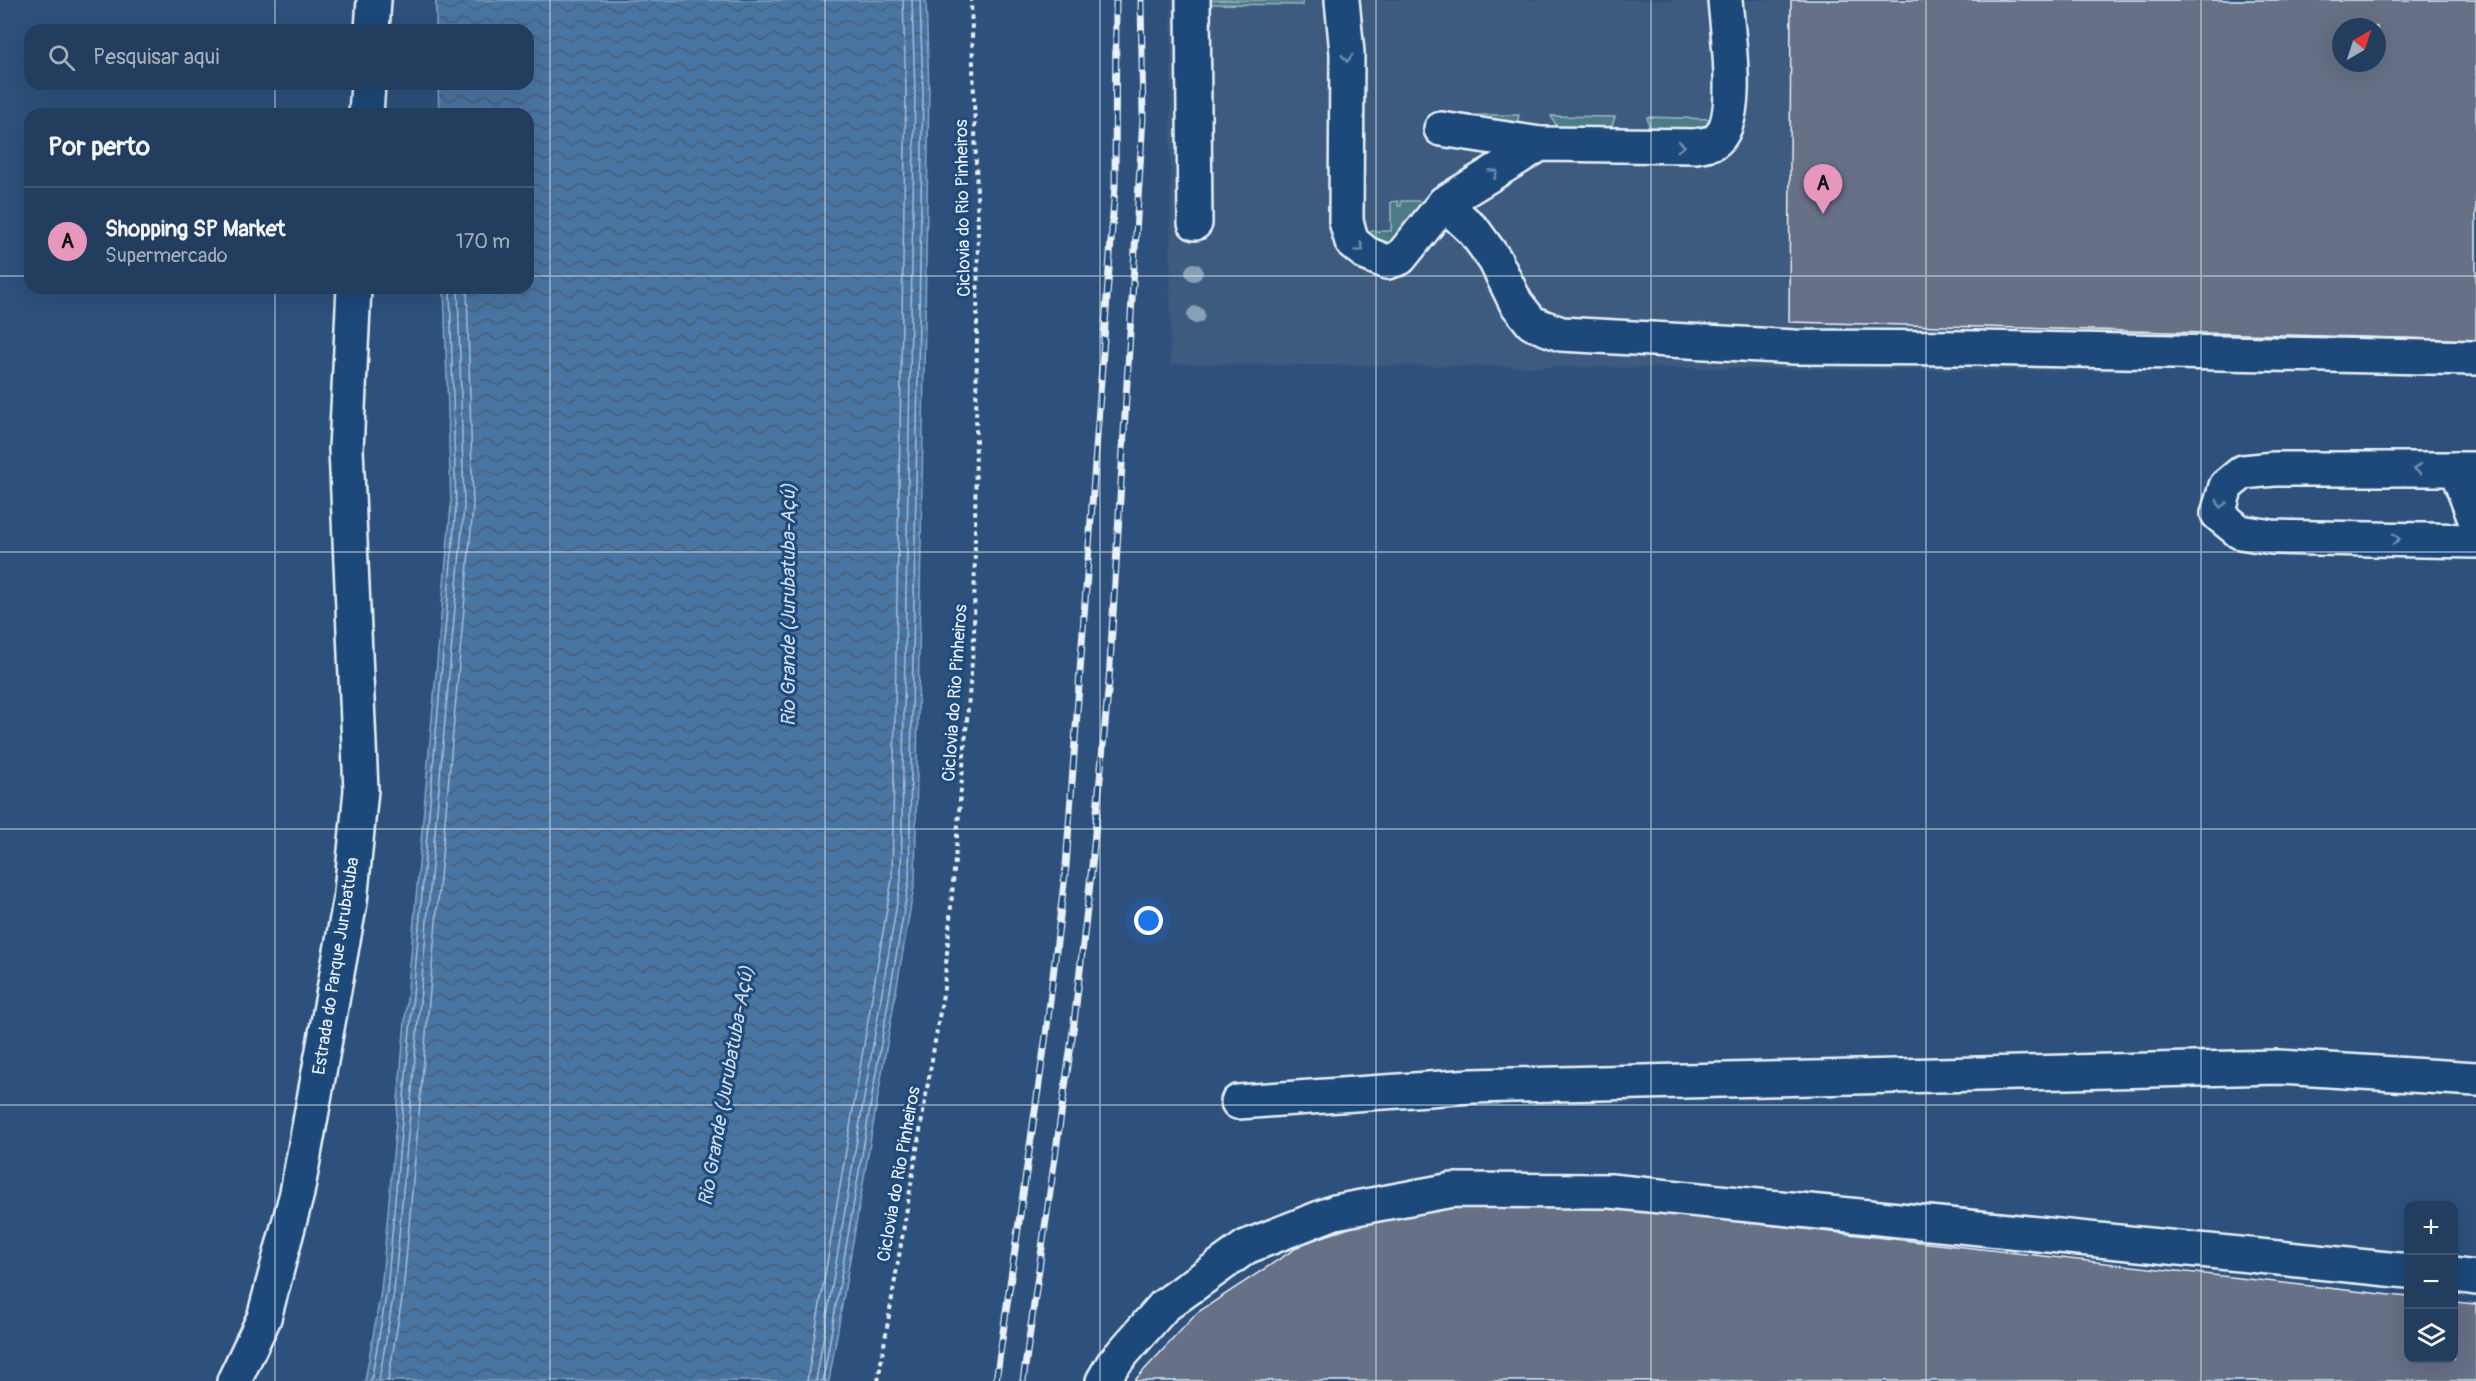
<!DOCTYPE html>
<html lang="pt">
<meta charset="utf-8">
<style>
:root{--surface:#223d5d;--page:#2e4866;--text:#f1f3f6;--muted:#a2aebc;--line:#3f5672;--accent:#e797bd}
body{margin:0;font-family:Pangolin,sans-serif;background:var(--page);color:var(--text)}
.controls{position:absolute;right:18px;bottom:18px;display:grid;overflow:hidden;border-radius:12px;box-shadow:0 6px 24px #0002}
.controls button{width:54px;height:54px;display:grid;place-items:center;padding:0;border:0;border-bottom:2px solid var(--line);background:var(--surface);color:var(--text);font:30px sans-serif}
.compass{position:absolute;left:2332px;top:18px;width:54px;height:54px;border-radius:50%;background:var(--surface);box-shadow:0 6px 24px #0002;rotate:39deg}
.you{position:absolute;left:1149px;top:921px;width:21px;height:21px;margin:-15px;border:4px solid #fff;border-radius:50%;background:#1a73e8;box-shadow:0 0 0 9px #1a73e833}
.badge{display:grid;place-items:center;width:39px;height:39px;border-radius:50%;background:var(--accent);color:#111;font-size:20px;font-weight:700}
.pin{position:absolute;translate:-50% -50px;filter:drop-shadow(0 2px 3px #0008)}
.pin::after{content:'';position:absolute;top:32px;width:21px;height:18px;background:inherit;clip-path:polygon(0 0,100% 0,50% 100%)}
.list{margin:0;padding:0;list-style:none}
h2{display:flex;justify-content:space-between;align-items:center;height:78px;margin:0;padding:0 24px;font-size:26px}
h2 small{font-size:20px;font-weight:400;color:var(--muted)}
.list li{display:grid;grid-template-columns:39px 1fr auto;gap:18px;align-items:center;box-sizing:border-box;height:108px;padding:0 24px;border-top:2px solid var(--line)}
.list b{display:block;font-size:22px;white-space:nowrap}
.list p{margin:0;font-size:20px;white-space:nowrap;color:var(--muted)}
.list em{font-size:20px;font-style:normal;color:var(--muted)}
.icon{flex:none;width:33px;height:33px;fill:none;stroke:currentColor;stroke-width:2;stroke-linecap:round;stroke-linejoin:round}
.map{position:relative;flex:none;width:2476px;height:1381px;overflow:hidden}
.search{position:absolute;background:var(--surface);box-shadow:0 6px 24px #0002;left:24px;top:24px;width:510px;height:66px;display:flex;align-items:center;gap:15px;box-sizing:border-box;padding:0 21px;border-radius:18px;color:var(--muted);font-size:22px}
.panel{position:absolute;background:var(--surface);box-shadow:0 6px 24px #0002;left:24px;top:108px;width:510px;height:186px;border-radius:18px}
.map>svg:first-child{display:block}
</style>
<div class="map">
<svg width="2476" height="1381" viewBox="0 0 2476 1381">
<defs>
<pattern id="grass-tufts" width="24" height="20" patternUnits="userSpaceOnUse" patternTransform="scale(1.5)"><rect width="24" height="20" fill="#4c7c88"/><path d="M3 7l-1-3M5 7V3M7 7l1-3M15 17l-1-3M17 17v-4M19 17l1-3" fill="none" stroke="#49656c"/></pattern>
<pattern id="water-waves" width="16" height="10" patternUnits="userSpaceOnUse" patternTransform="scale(1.5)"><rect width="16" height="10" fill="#4974a3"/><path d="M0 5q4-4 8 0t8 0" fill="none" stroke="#485e76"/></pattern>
</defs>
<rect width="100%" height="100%" fill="#2d517c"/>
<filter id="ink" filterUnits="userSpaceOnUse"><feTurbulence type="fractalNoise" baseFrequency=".0167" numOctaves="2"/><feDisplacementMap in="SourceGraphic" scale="12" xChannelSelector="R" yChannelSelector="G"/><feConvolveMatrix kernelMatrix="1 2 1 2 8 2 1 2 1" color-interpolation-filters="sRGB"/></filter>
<g filter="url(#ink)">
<path fill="#3e5a7f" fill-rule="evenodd" d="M1171 0H2476V374L1170 364ZM2341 27H2377V63H2341Z"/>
<g fill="url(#grass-tufts)" stroke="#9ab6c0" stroke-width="1.5">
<polygon points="1206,0 1302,0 1303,5 1206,4"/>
<polygon points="1456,115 1519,115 1517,124"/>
<polygon points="1551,116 1615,117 1612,126 1607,131 1559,130"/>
<polygon points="1647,117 1711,119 1704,131 1657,133 1649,126"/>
<polygon points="1398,201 1398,206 1401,206 1401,201 1423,201 1422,213 1385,246 1360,231 1391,231 1391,202"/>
</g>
<polygon fill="url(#water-waves)" stroke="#89a6c5" stroke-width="1.5" points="436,0 926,0 929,91 915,881 829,1381 365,1381 381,1291 451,505 444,288 528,288 528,114 439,114 438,84 528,84 528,30 436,30"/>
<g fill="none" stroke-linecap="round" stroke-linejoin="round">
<g stroke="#a8bfd6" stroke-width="1.5">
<polyline points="371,1381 387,1291 456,506 450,288"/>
<polyline points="379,1381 394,1292 464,507 458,288"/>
<polyline points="388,1381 403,1293 473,507 467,288"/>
<polyline points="807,1381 892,879 906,91 903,0"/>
<polyline points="816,1381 901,880 915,91 912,0"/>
<polyline points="823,1381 909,881 923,91 920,0"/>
</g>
</g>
<g fill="#666f86" stroke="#e8f1f8" stroke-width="1.5" fill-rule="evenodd">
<path d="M1791 0H2476V340L1789 322ZM2341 27H2377V63H2341Z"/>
<polygon points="1537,1199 2408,1297 2408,1358 2454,1358 2454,1302 2476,1304 2476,1381 1134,1381 1198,1312 1304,1243 1419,1205"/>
</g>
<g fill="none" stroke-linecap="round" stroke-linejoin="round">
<defs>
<g id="minor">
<polyline points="1193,0 1195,223"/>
<path d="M1342 0 1347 53 1346 221 1352 242 1367 254 1387 262 1400 258 1444 203 1540 144 1695 146C1700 145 1709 144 1714 142 1743 124 1727 30 1725 0"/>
<polyline points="372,30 374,0"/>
<polyline points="366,114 368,84"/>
<polyline points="1441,129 1540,144"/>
<polyline points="1444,203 1474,231 1495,260 1516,303 1532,323 1561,334 1795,347 1975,348 2476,358"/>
<polyline points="2456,469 2476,522"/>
<polyline points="2476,469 2274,469 2243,472 2226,486 2218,514 2240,532 2272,537 2476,541"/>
<polyline points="1238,1102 1472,1086 2279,1067 2476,1079"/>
<polyline points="2454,1275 2476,1278"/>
<polyline points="234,1381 264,1318 297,1193 350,902 361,790 346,449 354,288"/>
<polyline points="1103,1381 1113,1364 1164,1306 1246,1247 1335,1212 1452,1190 1610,1191 2408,1271"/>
</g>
</defs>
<use href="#minor" stroke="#e8f1f8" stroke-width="38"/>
<polyline stroke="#e8f1f8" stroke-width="4" stroke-dasharray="4.5 4.5" stroke-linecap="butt" points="878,1381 944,988 974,638 978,228 971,0"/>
<use href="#minor" stroke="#1f4a7a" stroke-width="33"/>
<defs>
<g id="rail">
<polyline points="996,1381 1046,1035 1066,866 1115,186 1116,0"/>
<polyline points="1023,1381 1073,1031 1092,866 1109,681 1143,117 1141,0"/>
</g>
</defs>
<use href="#rail" stroke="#e8f1f8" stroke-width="7"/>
<use href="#rail" stroke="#1f4a7a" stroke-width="4.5" stroke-dasharray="14" stroke-linecap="butt"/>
</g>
<g fill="#879fb7">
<circle cx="1194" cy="272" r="9"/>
<circle cx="1196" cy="315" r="9"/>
</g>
<defs><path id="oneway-chevron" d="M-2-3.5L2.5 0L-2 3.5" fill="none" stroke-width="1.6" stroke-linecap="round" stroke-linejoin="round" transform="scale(1.5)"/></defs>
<g stroke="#6f8dac">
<use href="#oneway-chevron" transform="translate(1347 58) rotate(89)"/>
<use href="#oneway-chevron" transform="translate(1681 146) rotate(2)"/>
<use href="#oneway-chevron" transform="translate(1494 173) rotate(-33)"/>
<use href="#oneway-chevron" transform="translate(1360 248) rotate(36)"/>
<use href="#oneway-chevron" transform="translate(2418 469) rotate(180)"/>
<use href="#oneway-chevron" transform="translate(2221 504) rotate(105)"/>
<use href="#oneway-chevron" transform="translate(2396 539) rotate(1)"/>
</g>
</g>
<path fill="none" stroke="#e8f1f8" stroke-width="1.5" stroke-opacity="0.55" d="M275 0V30M550 0V1381M825 0V1381M1100 0V1381M1376 0V1381M1651 0V1381M1926 0V1381M2201 0V1381M275 84V114M0 276H30M528 276H2476M275 288V1381M0 552H2476M0 829H2476M0 1105H2476"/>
<g text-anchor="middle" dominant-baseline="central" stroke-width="6" stroke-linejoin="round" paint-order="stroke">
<g font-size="18" fill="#e8f1f8" stroke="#1f4a7a">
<text transform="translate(963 208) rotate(-91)">Ciclovia do Rio Pinheiros</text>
<text transform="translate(955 693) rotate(-86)">Ciclovia do Rio Pinheiros</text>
<text transform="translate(336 966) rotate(-81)">Estrada do Parque Jurubatuba</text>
<text transform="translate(899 1174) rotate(-80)">Ciclovia do Rio Pinheiros</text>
</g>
<g font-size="20" font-style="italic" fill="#d0deeb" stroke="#1f4a7a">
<text transform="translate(788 605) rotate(-90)">Rio Grande (Jurubatuba-Açú)</text>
<text transform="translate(726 1086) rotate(-80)">Rio Grande (Jurubatuba-Açú)</text>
</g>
</g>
</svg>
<div class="controls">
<button>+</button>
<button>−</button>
<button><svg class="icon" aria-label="layers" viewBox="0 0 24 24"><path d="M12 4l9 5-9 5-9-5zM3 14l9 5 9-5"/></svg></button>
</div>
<svg class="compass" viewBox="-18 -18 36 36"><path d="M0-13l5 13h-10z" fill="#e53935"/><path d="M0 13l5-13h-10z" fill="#a2aebc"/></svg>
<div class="you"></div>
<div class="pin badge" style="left:1823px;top:214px">A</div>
<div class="search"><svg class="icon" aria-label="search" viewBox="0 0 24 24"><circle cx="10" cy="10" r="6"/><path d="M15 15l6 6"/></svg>Pesquisar aqui</div>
<section class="panel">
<h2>Por perto<small></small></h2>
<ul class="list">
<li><span class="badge">A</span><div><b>Shopping SP Market</b><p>Supermercado</p></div><em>170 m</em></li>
</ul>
</section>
</div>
